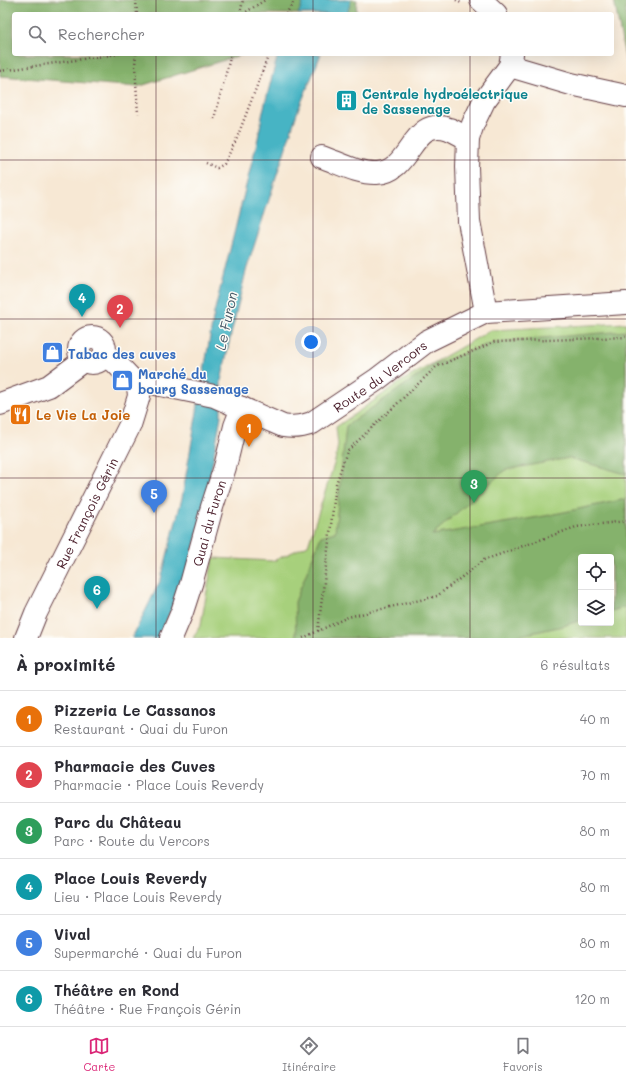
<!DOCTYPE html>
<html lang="fr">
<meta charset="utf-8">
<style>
:root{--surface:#fff;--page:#f7f7f7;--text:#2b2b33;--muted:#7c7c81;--line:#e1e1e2;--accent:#db2777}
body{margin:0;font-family:Mali,sans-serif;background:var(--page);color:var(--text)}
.controls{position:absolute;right:12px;bottom:12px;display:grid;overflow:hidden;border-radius:4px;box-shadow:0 4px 16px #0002}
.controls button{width:36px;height:36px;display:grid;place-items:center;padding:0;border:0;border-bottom:1px solid var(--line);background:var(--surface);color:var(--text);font:20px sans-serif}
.you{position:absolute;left:311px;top:342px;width:14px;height:14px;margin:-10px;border:3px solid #fff;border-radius:50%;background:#1a73e8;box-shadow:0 0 0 6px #1a73e833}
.badge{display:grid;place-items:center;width:26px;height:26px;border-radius:50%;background:var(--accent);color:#fff;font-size:13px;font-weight:700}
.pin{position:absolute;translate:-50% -33px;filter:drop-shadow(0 1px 2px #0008)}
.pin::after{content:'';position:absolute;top:21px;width:14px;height:12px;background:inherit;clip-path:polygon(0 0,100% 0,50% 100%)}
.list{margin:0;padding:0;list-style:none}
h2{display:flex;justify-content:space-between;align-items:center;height:52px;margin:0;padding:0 16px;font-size:17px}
h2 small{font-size:13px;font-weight:400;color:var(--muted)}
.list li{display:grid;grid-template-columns:26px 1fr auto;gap:12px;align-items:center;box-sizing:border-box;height:56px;padding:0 16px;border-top:1px solid var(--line)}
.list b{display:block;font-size:15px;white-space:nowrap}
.list p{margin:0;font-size:13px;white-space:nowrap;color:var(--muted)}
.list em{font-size:13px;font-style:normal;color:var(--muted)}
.icon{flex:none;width:22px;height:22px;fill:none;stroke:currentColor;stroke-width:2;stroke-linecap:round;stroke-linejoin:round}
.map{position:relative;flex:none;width:626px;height:638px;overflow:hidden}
.search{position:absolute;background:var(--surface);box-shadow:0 4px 16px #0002;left:12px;right:12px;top:12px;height:44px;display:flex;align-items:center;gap:10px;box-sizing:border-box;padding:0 14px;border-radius:4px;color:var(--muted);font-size:15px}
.sheet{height:388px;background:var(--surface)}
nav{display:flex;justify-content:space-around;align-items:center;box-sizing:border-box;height:56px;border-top:1px solid var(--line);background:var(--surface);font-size:11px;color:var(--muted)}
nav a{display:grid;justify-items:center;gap:2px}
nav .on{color:var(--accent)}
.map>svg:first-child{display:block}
</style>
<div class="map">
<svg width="626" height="638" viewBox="0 0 626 638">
<rect width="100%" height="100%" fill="#fdfcf7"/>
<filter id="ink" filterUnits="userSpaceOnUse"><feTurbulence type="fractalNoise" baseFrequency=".025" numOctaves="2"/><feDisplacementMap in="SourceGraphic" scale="8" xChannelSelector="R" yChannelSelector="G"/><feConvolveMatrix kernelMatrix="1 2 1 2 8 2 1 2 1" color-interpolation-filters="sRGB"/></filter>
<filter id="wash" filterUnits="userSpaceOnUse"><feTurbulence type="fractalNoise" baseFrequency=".012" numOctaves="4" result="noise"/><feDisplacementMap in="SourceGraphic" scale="16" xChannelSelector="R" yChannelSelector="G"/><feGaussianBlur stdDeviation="0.9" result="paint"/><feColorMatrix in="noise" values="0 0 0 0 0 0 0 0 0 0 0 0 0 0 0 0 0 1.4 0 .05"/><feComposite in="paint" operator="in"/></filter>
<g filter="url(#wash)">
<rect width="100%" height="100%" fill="#f7e8d4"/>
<path fill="#a7d07c" stroke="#787854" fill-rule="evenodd" d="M626 323V638H193L201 624 213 558 273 561 308 545 335 461 338 445 336 427 402 381 491 330ZM581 557H611V623H581Z"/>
<g fill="#85b26c" stroke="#68684c">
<polygon points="0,0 357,0 356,14 14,14 14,54 244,54 137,87 0,76"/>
<polygon points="614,0 626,0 626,63"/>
<polygon points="626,331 626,474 569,458 505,470 432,535 545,516 626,499 626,607 611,611 611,557 581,557 581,620 563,626 508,638 296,638 295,602 321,536 335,532 346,426 435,364 494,342"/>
</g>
<g fill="#47b4c4" stroke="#486a78">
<polygon points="304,0 351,0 347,14 298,14"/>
<polygon points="278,54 321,54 297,113 246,271 229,343 221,382 221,416 204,509 185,581 158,638 132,638 161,579 182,498 214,313 258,138 263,111"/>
</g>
</g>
<g filter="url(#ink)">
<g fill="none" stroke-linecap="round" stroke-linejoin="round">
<defs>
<g id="minor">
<polyline points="481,0 496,14"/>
<polyline points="510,66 571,84 626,96"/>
<path d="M322 157C339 163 359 174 377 173 412 172 411 115 449 129 455 131 462 136 468 139"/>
<polyline points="486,312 469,221 467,167 468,139 473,124 484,101 510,66 512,54"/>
<circle cx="92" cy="350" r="13"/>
<polyline points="104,355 115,362 138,386"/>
<path id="s1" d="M138 386 151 383 214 396 283 426C294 428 302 427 312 423L376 380 427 341 486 312 626 303"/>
<polyline points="0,404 49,386 84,360"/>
<path id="s2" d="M26 638 36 613 130 425 139 396 138 386"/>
<path id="s3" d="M171 638 182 612 191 584 212 507 225 467 235 426 242 408"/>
</g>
</defs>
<use href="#minor" stroke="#643d44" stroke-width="24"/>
<g stroke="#643d44" stroke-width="2.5" stroke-dasharray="1 3" stroke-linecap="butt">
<polyline points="136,0 137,14"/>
<polyline points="456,0 461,3"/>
<polyline points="240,14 243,0"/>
<polyline points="243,14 265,0"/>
<polyline points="286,14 295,0"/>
<polyline points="136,54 135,65 138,114"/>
<polyline points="0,71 118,54"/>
<polyline points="214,119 231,54"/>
<polyline points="206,163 217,168 224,164 237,138 269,54"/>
<polyline points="318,631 336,484 347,451 382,418 436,367 494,342 626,337"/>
<polyline points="303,638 348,617 437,596 484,560 576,527 626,521"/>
</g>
<use href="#minor" stroke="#fff" stroke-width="22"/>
</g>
</g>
<path fill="none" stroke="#4a1f2b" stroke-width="1" stroke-opacity="0.55" d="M156 0V14M313 0V14M470 0V14M156 54V638M313 54V638M470 54V638M0 160H626M0 319H626M0 478H626"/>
<defs>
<symbol id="building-square" viewBox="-11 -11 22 22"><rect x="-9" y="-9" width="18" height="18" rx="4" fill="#0f9aa8" stroke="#fdfcf7"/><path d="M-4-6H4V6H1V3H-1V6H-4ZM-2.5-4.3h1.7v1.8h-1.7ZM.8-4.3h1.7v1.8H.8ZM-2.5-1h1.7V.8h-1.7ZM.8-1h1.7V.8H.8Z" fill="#fff"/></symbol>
<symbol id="shop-square" viewBox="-11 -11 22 22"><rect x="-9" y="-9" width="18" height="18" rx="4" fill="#3f7fe0" stroke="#fdfcf7"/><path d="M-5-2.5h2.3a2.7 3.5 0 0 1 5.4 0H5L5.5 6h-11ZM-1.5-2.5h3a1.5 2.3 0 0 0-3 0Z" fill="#fff"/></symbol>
<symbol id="restaurant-square" viewBox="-11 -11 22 22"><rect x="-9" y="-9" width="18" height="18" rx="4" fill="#e8710a" stroke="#fdfcf7"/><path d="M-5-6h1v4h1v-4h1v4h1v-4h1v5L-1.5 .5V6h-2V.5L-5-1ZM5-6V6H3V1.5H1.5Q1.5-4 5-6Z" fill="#fff"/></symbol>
</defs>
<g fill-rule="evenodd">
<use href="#building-square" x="334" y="88" width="25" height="25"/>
<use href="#shop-square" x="40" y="340" width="25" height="25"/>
<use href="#shop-square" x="110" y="368" width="25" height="25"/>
<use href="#restaurant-square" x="8" y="402" width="25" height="25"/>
</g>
<g text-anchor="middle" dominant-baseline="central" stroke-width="3" stroke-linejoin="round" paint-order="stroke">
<g font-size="13" font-weight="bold" fill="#0d838f" stroke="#fdfcf7" text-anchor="start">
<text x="362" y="93">Centrale hydroélectrique<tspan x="362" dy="15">de Sassenage</tspan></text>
</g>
<g font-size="13" font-weight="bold" fill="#366cbe" stroke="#fdfcf7" text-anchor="start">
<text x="68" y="353">Tabac des cuves</text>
<text x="138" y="373">Marché du<tspan x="138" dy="15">bourg Sassenage</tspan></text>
</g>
<g font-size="13" fill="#4a1f2b" stroke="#fdfcf7">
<text stroke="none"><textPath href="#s1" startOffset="265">Route du Vercors</textPath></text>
<text stroke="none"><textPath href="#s2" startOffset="139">Rue François Gérin</textPath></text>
<text stroke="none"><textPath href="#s3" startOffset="121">Quai du Furon</textPath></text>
</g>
<g font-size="13" font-weight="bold" fill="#c56008" stroke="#fdfcf7" text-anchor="start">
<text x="36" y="414">Le Vie La Joie</text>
</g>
<g font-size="14" font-style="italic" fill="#495b68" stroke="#fdfcf7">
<text transform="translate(226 321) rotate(-78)">Le Furon</text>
</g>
</g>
</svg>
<div class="controls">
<button><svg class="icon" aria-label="locate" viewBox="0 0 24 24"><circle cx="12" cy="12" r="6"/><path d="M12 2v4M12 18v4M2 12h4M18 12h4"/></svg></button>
<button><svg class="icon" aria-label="layers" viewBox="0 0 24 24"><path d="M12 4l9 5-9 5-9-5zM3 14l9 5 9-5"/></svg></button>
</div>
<div class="you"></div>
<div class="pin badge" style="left:249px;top:447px;background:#e8710a">1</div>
<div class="pin badge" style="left:120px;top:328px;background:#e0444e">2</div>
<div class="pin badge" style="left:474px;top:503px;background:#2e9e5b">3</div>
<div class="pin badge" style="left:82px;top:317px;background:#0f9aa8">4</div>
<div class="pin badge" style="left:154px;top:513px;background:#3f7fe0">5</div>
<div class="pin badge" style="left:97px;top:609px;background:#0f9aa8">6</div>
<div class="search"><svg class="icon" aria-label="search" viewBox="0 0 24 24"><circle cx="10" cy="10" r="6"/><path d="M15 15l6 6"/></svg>Rechercher</div>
</div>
<section class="sheet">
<h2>À proximité<small>6 résultats</small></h2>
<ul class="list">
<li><span class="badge" style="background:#e8710a">1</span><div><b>Pizzeria Le Cassanos</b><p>Restaurant · Quai du Furon</p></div><em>40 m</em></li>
<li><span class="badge" style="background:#e0444e">2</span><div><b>Pharmacie des Cuves</b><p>Pharmacie · Place Louis Reverdy</p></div><em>70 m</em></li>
<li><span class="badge" style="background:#2e9e5b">3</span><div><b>Parc du Château</b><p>Parc · Route du Vercors</p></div><em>80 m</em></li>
<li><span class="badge" style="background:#0f9aa8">4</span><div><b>Place Louis Reverdy</b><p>Lieu · Place Louis Reverdy</p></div><em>80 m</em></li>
<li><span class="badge" style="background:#3f7fe0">5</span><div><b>Vival</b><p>Supermarché · Quai du Furon</p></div><em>80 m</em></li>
<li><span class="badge" style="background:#0f9aa8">6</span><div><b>Théâtre en Rond</b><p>Théâtre · Rue François Gérin</p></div><em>120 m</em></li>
</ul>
</section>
<nav>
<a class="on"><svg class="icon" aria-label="map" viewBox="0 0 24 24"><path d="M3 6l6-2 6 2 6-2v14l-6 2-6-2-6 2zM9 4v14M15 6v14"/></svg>Carte</a>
<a><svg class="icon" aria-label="directions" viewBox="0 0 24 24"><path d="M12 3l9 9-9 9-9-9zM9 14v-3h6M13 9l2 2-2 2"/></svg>Itinéraire</a>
<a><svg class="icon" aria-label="saved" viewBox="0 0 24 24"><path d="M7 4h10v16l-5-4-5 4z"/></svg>Favoris</a>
</nav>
